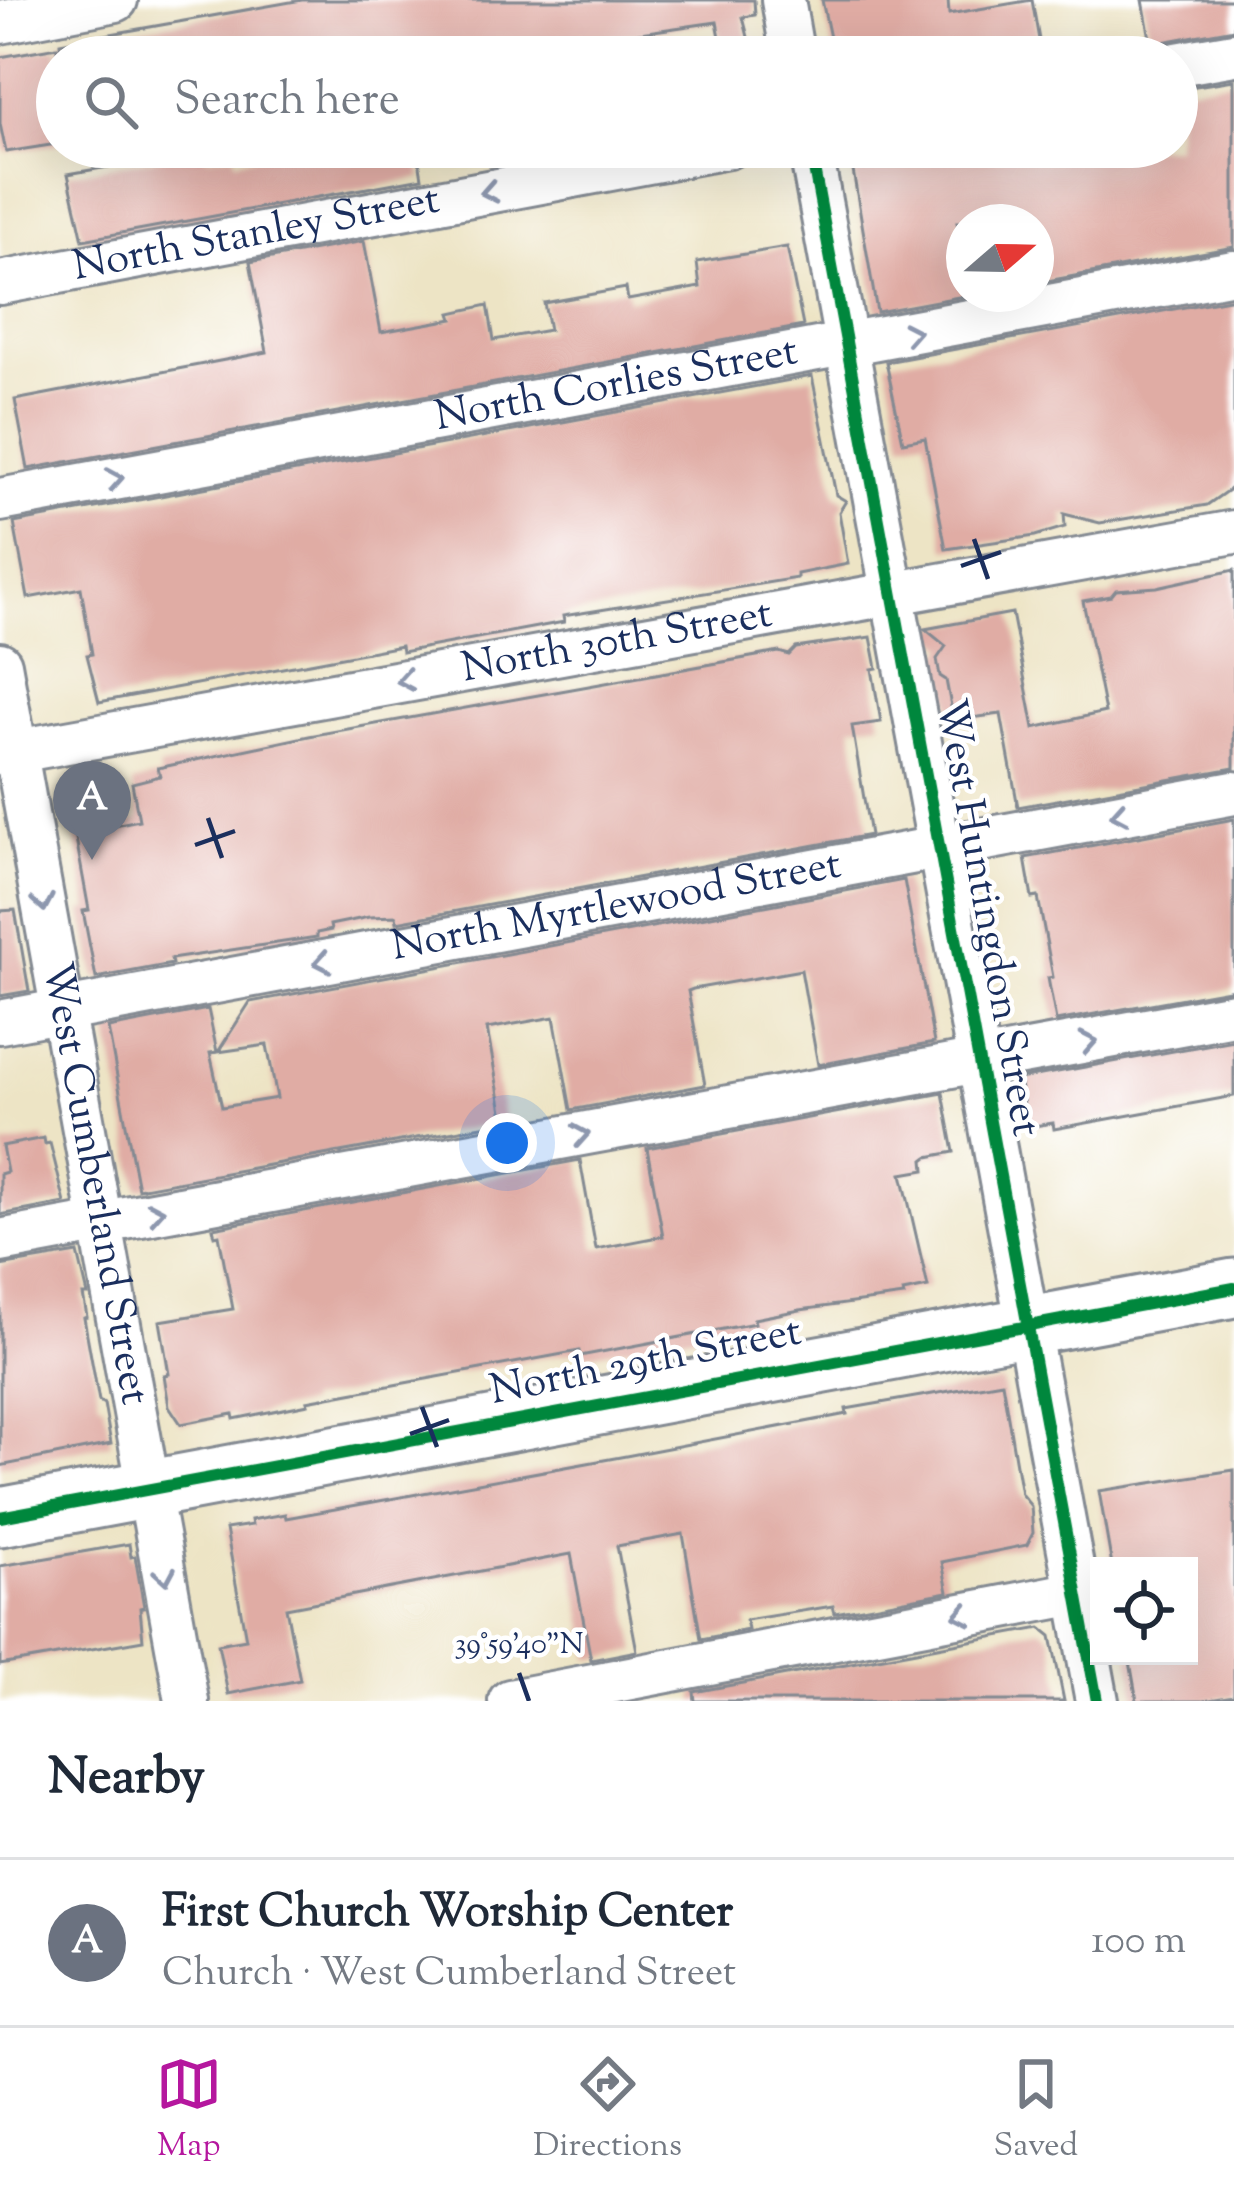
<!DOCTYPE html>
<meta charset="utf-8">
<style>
:root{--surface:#fff;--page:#f6f6f7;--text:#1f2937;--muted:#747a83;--line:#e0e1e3;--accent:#b5179e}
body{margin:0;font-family:"Sorts Mill Goudy",serif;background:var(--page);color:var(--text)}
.controls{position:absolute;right:36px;bottom:36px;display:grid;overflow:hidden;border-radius:0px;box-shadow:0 12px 48px #0002}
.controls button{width:108px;height:108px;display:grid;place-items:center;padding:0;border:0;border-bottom:3px solid var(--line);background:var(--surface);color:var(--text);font:60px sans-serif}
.compass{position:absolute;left:946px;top:204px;width:108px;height:108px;border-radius:50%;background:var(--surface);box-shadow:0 12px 48px #0002;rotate:70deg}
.you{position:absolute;left:507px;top:1143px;width:42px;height:42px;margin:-30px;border:9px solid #fff;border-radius:50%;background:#1a73e8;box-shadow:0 0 0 18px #1a73e833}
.badge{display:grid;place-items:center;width:78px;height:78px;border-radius:50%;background:var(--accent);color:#fff;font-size:39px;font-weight:700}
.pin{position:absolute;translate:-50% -99px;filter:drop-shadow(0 3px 6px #0008)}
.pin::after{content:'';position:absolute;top:63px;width:42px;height:36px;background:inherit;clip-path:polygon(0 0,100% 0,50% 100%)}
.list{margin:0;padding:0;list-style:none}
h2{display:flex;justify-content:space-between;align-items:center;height:156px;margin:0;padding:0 48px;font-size:51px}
h2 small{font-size:39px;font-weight:400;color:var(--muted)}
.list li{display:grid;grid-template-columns:78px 1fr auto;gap:36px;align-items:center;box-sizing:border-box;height:168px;padding:0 48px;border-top:3px solid var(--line)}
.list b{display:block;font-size:45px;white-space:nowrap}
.list p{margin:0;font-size:39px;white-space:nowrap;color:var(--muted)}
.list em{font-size:39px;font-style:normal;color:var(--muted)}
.icon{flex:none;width:66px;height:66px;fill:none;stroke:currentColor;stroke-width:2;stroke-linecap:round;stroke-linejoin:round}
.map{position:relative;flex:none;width:1234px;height:1701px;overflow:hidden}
.search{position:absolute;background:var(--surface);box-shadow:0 12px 48px #0002;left:36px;right:36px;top:36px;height:132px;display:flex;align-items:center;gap:30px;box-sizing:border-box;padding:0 42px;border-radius:66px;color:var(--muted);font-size:45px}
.sheet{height:324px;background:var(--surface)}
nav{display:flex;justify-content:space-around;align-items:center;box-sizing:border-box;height:168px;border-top:3px solid var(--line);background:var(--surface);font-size:33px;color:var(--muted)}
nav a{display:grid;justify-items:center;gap:6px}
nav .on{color:var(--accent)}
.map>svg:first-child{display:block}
</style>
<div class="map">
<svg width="1234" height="1701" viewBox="0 0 1234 1701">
<rect width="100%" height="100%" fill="#fff"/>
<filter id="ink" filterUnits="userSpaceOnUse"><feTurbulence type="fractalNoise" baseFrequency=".00833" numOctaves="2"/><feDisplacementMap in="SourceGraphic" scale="24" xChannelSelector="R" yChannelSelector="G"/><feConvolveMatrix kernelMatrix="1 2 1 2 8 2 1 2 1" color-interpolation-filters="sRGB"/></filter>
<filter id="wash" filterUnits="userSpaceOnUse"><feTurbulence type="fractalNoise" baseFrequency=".004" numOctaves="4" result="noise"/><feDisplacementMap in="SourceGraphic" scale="48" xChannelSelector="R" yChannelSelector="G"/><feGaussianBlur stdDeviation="2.7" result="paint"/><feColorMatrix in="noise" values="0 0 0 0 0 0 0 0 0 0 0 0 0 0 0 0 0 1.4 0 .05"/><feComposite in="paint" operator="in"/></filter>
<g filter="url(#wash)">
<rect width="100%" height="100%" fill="#ede4c5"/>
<g id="blocks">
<g fill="#e0aca4">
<polygon points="302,0 754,0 755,15 743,17 753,57 724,57 717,22 570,43 572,49 533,57 61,57 60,43"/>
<polygon points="822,0 948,0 949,14 1032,0 1042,57 834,57"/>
<polygon points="1143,0 1234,0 1234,29 1151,44"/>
<polygon points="57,47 57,144 6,152 0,124 0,57"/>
<polygon points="1234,80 1234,247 1036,283 1036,222 957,222 964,261 964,294 975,294 877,312 849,147 1177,147 1177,89"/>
<polygon points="306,147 417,147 422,178 83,240 68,174 205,150 206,158 234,154 235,161"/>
<polygon points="364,241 381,332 453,319 451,313 488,305 494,340 549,330 544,303 626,288 628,300 700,287 697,262 787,247 803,326 28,469 15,400 267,352 250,262"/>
<polygon points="1234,298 1234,486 1207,505 1100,523 1064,514 1065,527 1035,536 946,549 925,438 903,442 886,362"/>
<polygon points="812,376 836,495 846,501 839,512 848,564 797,574 797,578 563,616 564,622 402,652 401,646 99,702 87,655 92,654 81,588 28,598 14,523"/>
<polygon points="1234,570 1234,768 1018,807 1001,714 957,720 953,717 946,680 940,676 937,659 946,646 925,629 1012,613 1034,728 1105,712 1083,601 1111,596 1116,590 1157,587"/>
<polygon points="871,637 877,668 872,669 881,722 852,726 870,835 397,922 396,916 369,917 330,925 331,930 317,933 317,937 171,959 172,964 96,978 83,911 89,910 75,833 139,820 132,783 160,776 158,768 309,736 779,652 789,655 796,648"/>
<polygon points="1234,819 1234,989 1056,1021 1048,978 1053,977 1038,897 1032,898 1025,858"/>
<polygon points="904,880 934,1043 818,1065 801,970 693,989 688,991 705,1085 571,1110 554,1017 487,1029 504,1122 138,1189 108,1028 208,1009 217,1052 210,1053 222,1107 277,1098 267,1045 218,1052 250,1002"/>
<polygon points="15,910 29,991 0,996 0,911"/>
<polygon points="1234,1040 1234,1096 1054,1129 1053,1123 1028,1127 1019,1079"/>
<polygon points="943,1093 954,1152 928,1157 924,1160 925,1170 902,1174 928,1287 903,1292 904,1296 800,1310 754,1319 755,1323 580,1356 579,1351 307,1401 308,1404 234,1419 233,1414 181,1424 169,1406 164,1375 169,1374 160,1321 233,1309 219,1235 215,1236 213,1228 580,1160 596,1249 663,1236 647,1148"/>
<polygon points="44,1138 45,1144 50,1143 65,1203 0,1215 0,1174 7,1172 2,1146"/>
<polygon points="78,1253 88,1295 83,1295 87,1317 84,1318 99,1401 104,1404 111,1444 0,1466 0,1266"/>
<polygon points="1002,1382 1021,1494 1031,1506 1033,1533 1027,1545 942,1562 948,1592 835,1613 833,1606 746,1620 748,1630 701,1639 683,1534 617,1546 637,1651 591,1660 571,1554 286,1608 300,1680 228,1694 218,1644 246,1639 226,1529 252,1525 251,1520 285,1514 286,1518 626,1456 847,1414 846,1409"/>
<polygon points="1234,1470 1234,1696 1203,1701 1137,1701 1129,1656 1189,1656 1189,1566 1112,1566 1099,1491"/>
<polygon points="129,1544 131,1557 135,1556 144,1607 140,1608 143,1640 0,1665 0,1566"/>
<polygon points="1041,1628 1051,1636 1064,1701 695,1701 694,1692"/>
</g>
</g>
</g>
<g filter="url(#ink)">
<use href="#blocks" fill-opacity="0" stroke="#848a92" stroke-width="3"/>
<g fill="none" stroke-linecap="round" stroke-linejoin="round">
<defs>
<g id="street">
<polyline points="783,0 793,57"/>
<polyline points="0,22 116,0"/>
<polyline points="1177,64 1234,54"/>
<polyline points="810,147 1097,1701"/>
<path id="s1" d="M0 283 728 147"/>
<path id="s2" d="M0 500 1234 272"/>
<path id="s3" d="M0 664 187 1701"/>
<path id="s4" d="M0 754 1234 532"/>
<path id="s5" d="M0 1022 1234 793"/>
<polyline points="0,1241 1234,1014"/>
<polyline points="510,1701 1077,1593"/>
</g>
<polyline id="secondary" points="0,1517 1234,1288"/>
</defs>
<use href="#street" stroke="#848a92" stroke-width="48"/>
<use href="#secondary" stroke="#848a92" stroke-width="63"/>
<use href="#street" stroke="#fff" stroke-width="42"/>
<use href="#secondary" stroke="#fff" stroke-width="57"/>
<defs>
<g id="cycleway">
<polyline points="810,147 1097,1701"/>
<polyline points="0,1517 1234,1288"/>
</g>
</defs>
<use href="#cycleway" stroke="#fff" stroke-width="20"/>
<use href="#cycleway" stroke="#00873e" stroke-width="12"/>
</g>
<defs><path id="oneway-chevron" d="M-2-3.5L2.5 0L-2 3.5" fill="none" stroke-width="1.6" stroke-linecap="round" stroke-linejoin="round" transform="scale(3)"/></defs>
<g stroke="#8d97ae">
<use href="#oneway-chevron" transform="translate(489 192) rotate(169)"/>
<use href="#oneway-chevron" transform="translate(912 333) rotate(-11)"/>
<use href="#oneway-chevron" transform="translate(115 479) rotate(-10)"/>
<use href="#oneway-chevron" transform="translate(405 680) rotate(170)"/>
<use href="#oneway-chevron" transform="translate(1119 814) rotate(170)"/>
<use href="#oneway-chevron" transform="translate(43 903) rotate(80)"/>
<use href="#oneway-chevron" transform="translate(322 962) rotate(169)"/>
<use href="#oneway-chevron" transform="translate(1089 1042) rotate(-11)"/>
<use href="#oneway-chevron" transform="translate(581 1135) rotate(-10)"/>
<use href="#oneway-chevron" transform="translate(156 1212) rotate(-10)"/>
<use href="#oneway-chevron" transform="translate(165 1576) rotate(80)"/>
<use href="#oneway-chevron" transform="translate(962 1615) rotate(169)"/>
</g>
</g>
<path fill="none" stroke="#1b2f5e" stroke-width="4.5" d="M974 539 988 579M961 566 1001 552M208 818 222 858M195 845 235 831M422 1407 437 1447M410 1434 449 1420M519 1673 529 1701"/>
<g text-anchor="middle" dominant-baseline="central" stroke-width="9" stroke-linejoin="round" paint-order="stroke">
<g font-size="42" fill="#1b2f5e" stroke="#fff">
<text stroke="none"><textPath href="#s1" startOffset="261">North Stanley Street</textPath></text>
<text stroke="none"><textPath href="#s2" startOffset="627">North Corlies Street</textPath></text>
<text stroke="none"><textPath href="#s4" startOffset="627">North 30th Street</textPath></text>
<text stroke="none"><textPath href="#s5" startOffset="627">North Myrtlewood Street</textPath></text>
<text transform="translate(986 918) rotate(80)">West Huntingdon Street</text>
<text stroke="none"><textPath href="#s3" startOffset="528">West Cumberland Street</textPath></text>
<text transform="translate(646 1363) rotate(-11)">North 29th Street</text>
</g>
</g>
<g font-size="30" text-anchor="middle" fill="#1b2f5e" stroke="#fff" stroke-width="9" stroke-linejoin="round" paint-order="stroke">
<text x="519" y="1653">39°59'40"N</text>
</g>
</svg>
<div class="controls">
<button><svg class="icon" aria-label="locate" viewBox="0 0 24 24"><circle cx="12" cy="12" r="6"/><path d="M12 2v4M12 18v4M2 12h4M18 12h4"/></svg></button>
</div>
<svg class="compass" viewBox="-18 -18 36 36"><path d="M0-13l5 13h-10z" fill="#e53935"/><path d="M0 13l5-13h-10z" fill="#747a83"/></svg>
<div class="you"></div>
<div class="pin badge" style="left:92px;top:860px;background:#6b7280">A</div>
<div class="search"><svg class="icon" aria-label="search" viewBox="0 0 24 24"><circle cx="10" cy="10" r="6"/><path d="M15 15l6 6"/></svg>Search here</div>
</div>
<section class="sheet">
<h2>Nearby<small></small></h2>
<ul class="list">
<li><span class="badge" style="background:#6b7280">A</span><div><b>First Church Worship Center</b><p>Church · West Cumberland Street</p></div><em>100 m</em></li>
</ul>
</section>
<nav>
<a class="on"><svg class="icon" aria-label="map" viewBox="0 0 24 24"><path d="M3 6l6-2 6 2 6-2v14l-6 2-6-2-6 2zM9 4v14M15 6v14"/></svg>Map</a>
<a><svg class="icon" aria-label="directions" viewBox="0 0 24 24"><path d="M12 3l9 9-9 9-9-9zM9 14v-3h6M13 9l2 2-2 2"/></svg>Directions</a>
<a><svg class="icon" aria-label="saved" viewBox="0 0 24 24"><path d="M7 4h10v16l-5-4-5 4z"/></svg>Saved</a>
</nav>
